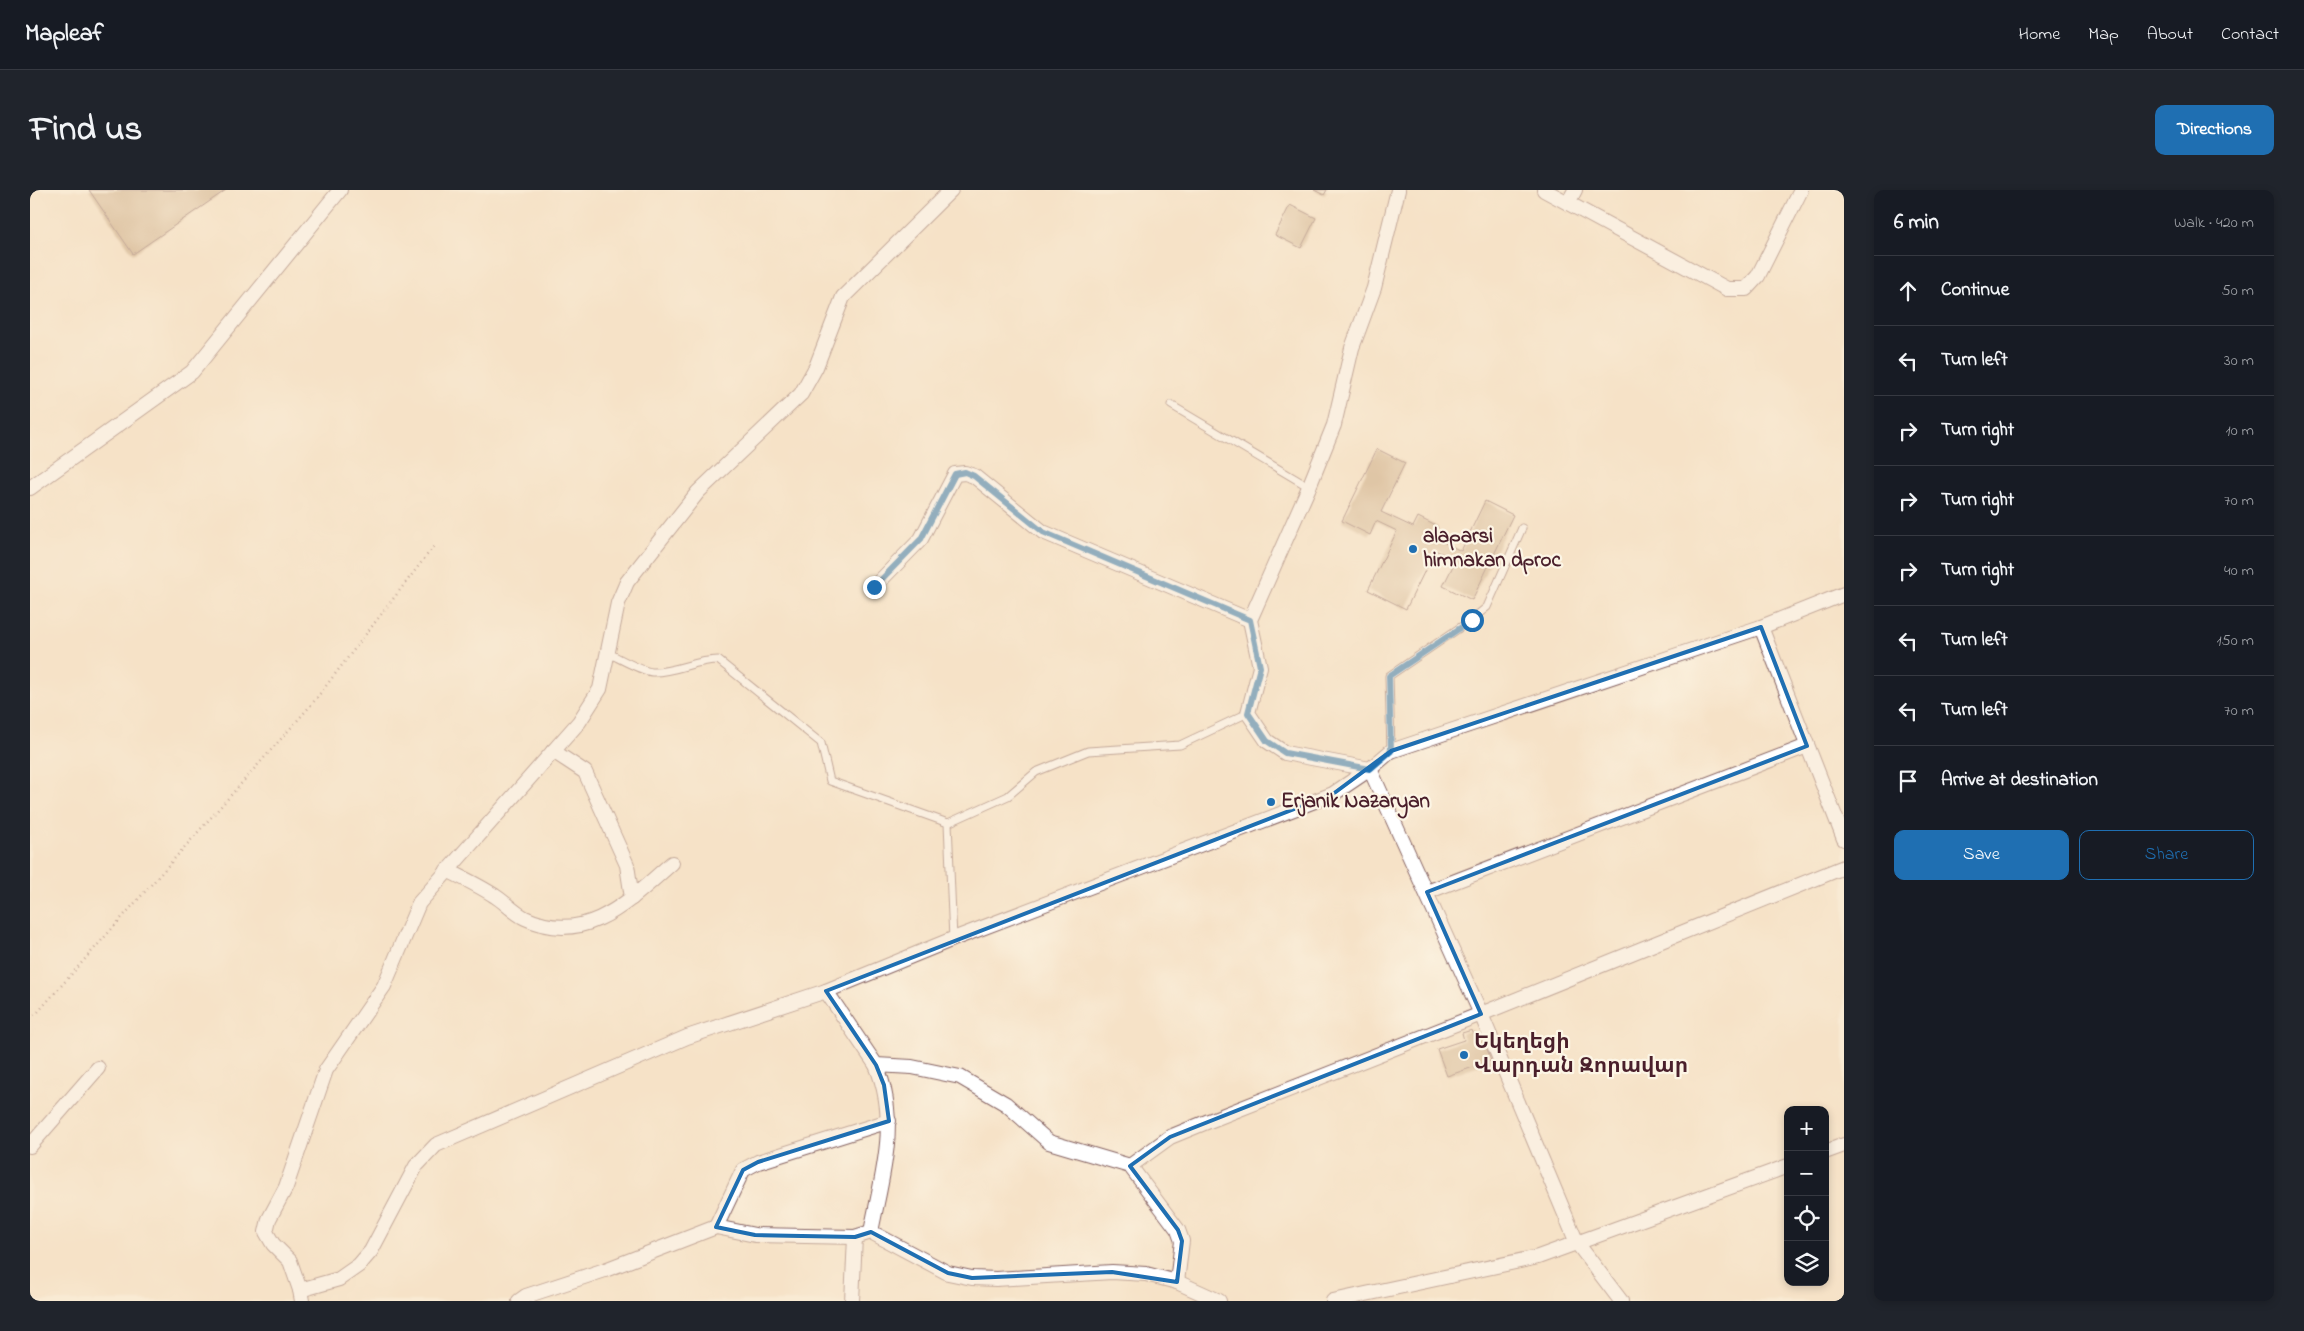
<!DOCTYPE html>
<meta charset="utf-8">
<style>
:root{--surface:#171b24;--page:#20242c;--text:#f1f3f6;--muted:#9ea1a6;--line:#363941;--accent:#1f6fb2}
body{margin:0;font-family:"Indie Flower","Noto Sans Armenian",sans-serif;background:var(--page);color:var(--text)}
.controls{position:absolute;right:15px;bottom:15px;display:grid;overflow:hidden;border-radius:10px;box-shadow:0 2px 8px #0003}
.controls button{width:45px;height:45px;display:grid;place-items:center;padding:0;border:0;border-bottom:1px solid var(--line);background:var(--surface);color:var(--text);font:25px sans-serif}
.stop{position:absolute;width:15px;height:15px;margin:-11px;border:4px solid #1f6fb2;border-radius:50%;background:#fff}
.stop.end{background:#1f6fb2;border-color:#fff;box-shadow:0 1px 5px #0008}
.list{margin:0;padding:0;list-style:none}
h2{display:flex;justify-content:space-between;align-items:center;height:65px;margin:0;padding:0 20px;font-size:21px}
h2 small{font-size:16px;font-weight:400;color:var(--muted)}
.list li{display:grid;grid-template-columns:32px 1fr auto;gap:15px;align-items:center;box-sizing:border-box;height:70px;padding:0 20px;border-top:1px solid var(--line)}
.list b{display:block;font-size:19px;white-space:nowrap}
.list em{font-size:16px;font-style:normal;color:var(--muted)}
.actions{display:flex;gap:10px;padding:15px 20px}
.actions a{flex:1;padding:11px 0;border:1px solid var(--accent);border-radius:10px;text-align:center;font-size:18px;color:var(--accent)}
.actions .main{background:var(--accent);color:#fff}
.icon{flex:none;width:28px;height:28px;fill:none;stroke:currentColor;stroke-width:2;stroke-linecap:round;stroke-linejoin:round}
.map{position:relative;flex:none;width:1814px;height:1111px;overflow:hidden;border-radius:10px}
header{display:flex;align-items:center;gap:30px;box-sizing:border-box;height:70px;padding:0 25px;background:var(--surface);border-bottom:1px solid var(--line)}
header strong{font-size:24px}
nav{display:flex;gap:28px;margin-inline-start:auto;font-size:18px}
.intro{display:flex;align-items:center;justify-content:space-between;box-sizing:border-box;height:120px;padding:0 30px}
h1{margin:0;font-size:35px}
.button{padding:12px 22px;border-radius:10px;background:var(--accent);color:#fff;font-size:18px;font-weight:700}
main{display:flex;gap:30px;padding:0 30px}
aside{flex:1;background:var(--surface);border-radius:10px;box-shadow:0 2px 8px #0003}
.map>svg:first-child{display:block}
</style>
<header>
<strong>Mapleaf</strong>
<nav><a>Home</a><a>Map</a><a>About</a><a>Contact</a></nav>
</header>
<div class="intro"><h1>Find us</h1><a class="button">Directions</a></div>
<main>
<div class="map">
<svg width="1814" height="1111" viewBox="0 0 1814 1111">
<rect width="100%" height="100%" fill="#fcf5e5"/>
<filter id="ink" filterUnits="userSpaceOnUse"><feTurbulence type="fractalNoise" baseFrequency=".02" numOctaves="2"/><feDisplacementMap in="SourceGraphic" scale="10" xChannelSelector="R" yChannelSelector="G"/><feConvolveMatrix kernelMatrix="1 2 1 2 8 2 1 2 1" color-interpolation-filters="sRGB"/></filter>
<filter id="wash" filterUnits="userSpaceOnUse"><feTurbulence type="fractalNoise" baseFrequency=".0096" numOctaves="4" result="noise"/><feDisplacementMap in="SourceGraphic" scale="20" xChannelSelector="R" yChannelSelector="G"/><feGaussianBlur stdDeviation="1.12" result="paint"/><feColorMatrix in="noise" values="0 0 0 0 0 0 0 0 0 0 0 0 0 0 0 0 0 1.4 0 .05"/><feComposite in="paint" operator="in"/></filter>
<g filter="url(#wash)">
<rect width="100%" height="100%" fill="#f6e2c7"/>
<g id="blocks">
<g fill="#c4a47f">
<polygon points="59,0 196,0 103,64"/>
<polygon points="1284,0 1297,0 1294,5"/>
<polygon points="1260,15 1286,28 1271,58 1245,45"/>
<polygon points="1347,259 1375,273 1351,322 1383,337 1388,327 1408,337 1403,347 1431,361 1455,311 1483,325 1442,410 1413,396 1426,370 1405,360 1376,419 1338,400 1367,341 1346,331 1340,345 1312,331"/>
<polygon points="1442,840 1444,846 1452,844 1461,871 1417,886 1407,859 1434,850 1432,843"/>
</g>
</g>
</g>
<g filter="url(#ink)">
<use href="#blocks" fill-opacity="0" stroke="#866362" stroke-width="1"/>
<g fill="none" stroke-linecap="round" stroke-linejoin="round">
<defs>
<g id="service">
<polyline points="1141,215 1279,297"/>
<path d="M578 463C589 468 611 481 622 482 644 483 665 470 688 470L791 553 800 591 918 633 978 606 1006 582 1058 561 1150 555 1218 523"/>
<polyline points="1361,561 1359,486 1441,430 1457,417 1492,338"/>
<polyline points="918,633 923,749"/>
</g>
<g id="minor">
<polyline points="1368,0 1344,98 1322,158 1304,235 1279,297 1220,430 1230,477 1218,523 1237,551 1255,563 1340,579 1451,824 1547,1053 1591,1111"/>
<polyline points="1514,0 1697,99 1716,99 1728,86 1771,0"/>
<polyline points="1538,13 1545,0"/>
<polyline points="0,298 162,182 310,0"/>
<polyline points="844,397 891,349 925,284 935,283 944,286 1013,342 1220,430"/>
<polyline points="1731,437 1814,649"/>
<polyline points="523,561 555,582 597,675 602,708"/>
<path d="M417 680C433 688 450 696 465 706 475 712 484 723 495 728 556 757 600 710 642 673"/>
<polyline points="1397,702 1777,556"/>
<polyline points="796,801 846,875 882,877 930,887 976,914 1019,952 1100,976 1148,1040 1152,1051 1147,1092"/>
<polyline points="0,956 68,878"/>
<polyline points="1795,962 1814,955"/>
<polyline points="1100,976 1140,947 1179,931 1451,824 1814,677"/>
<polyline points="686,1037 713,980 728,972 859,931"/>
<path d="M841 1042C852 985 870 931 846 875"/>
<polyline points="270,1100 309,1089 329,1075 341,1061 386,976 406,955 657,847 796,801 923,749 1303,604 1340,579 1361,561 1731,437 1814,404"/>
<polyline points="272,1111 270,1100 260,1071 243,1054 236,1042 239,1029 256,997 296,880 354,796 389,713 549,532 570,499 588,413 597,392 668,302 771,204 786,177 813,107 921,0"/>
<polyline points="489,1111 496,1106 575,1080 686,1037 725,1045 825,1047 841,1042 918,1083 942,1088 966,1089 1082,1082 1116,1084 1147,1092 1189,1111"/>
<polyline points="822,1111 825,1047"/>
<polyline points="1303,1111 1508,1067 1758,976"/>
</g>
</defs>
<use href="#service" stroke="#866362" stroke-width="9"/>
<use href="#minor" stroke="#866362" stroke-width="16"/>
<polyline stroke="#866362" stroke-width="2.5" stroke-dasharray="1 4" stroke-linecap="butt" points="0,828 7,823 282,514 404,356"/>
<use href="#service" stroke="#fff" stroke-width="7"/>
<use href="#minor" stroke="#fff" stroke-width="14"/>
</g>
</g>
<g fill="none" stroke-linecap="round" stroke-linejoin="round" filter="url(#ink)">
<polyline stroke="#1f6fb2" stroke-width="6" points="844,397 891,349 925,284 935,282 944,286 1013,342 1220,430 1230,477 1218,523 1237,551 1255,563 1340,579 1361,561 1359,486 1442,430"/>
</g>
<path d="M0 0H1814V1111H0ZM1731 437 1777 556 1397 702 1451 824 1140 947 1100 976 1148 1040 1152 1051 1147 1092 1082 1082 942 1088 918 1083 841 1042 825 1047 725 1045 686 1037 713 980 728 972 859 931 854 895 846 875 796 801 1303 604 1361 561Z" fill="#f6e2c7" fill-opacity=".55" fill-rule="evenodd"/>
<path fill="none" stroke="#1f6fb2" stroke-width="4" stroke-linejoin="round" d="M1731 437 1777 556 1397 702 1451 824 1140 947 1100 976 1148 1040 1152 1051 1147 1092 1082 1082 942 1088 918 1083 841 1042 825 1047 725 1045 686 1037 713 980 728 972 859 931 854 895 846 875 796 801 1303 604 1361 561Z"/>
<g fill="#1f6fb2" stroke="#fcf5e5" stroke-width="2">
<circle cx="1383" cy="359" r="5"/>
<circle cx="1241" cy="612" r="5"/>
<circle cx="1434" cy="865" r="5"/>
</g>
<g text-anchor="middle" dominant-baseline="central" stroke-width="4.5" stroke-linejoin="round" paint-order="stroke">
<g font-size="21" font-weight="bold" fill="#4a1f2b" stroke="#fcf5e5" text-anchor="start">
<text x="1393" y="347">alaparsi<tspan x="1393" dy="24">himnakan dproc</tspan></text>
<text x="1251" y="612">Erjanik Nazaryan</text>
<text x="1444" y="853">Եկեղեցի<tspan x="1444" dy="24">Վարդան Զորավար</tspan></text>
</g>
</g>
</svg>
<div class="controls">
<button>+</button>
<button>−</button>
<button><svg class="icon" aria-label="locate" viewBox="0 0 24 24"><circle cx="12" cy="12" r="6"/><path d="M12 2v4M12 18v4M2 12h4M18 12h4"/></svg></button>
<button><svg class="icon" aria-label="layers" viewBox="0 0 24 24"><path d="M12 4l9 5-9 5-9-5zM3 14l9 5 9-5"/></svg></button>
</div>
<div class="stop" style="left:1442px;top:430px"></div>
<div class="stop end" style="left:844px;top:397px"></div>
</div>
<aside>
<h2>6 min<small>Walk · 420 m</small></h2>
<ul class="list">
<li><svg class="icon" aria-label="ahead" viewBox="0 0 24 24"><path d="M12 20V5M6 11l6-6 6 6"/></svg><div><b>Continue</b></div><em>50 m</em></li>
<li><svg class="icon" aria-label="left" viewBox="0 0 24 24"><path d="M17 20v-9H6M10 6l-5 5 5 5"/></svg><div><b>Turn left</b></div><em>30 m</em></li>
<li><svg class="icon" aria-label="right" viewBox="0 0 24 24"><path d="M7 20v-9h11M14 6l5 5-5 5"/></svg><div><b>Turn right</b></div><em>10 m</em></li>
<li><svg class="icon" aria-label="right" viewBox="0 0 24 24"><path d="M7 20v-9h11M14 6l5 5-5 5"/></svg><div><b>Turn right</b></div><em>70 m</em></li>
<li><svg class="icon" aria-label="right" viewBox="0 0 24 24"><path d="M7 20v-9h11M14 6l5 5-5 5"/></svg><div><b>Turn right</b></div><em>40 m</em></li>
<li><svg class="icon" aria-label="left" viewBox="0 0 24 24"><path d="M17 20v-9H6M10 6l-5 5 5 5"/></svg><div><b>Turn left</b></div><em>150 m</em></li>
<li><svg class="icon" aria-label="left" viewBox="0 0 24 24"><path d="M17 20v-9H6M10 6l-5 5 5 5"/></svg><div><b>Turn left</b></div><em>70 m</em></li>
<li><svg class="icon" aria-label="arrive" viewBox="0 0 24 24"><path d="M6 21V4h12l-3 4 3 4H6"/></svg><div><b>Arrive at destination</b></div></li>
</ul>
<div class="actions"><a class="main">Save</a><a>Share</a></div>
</aside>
</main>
